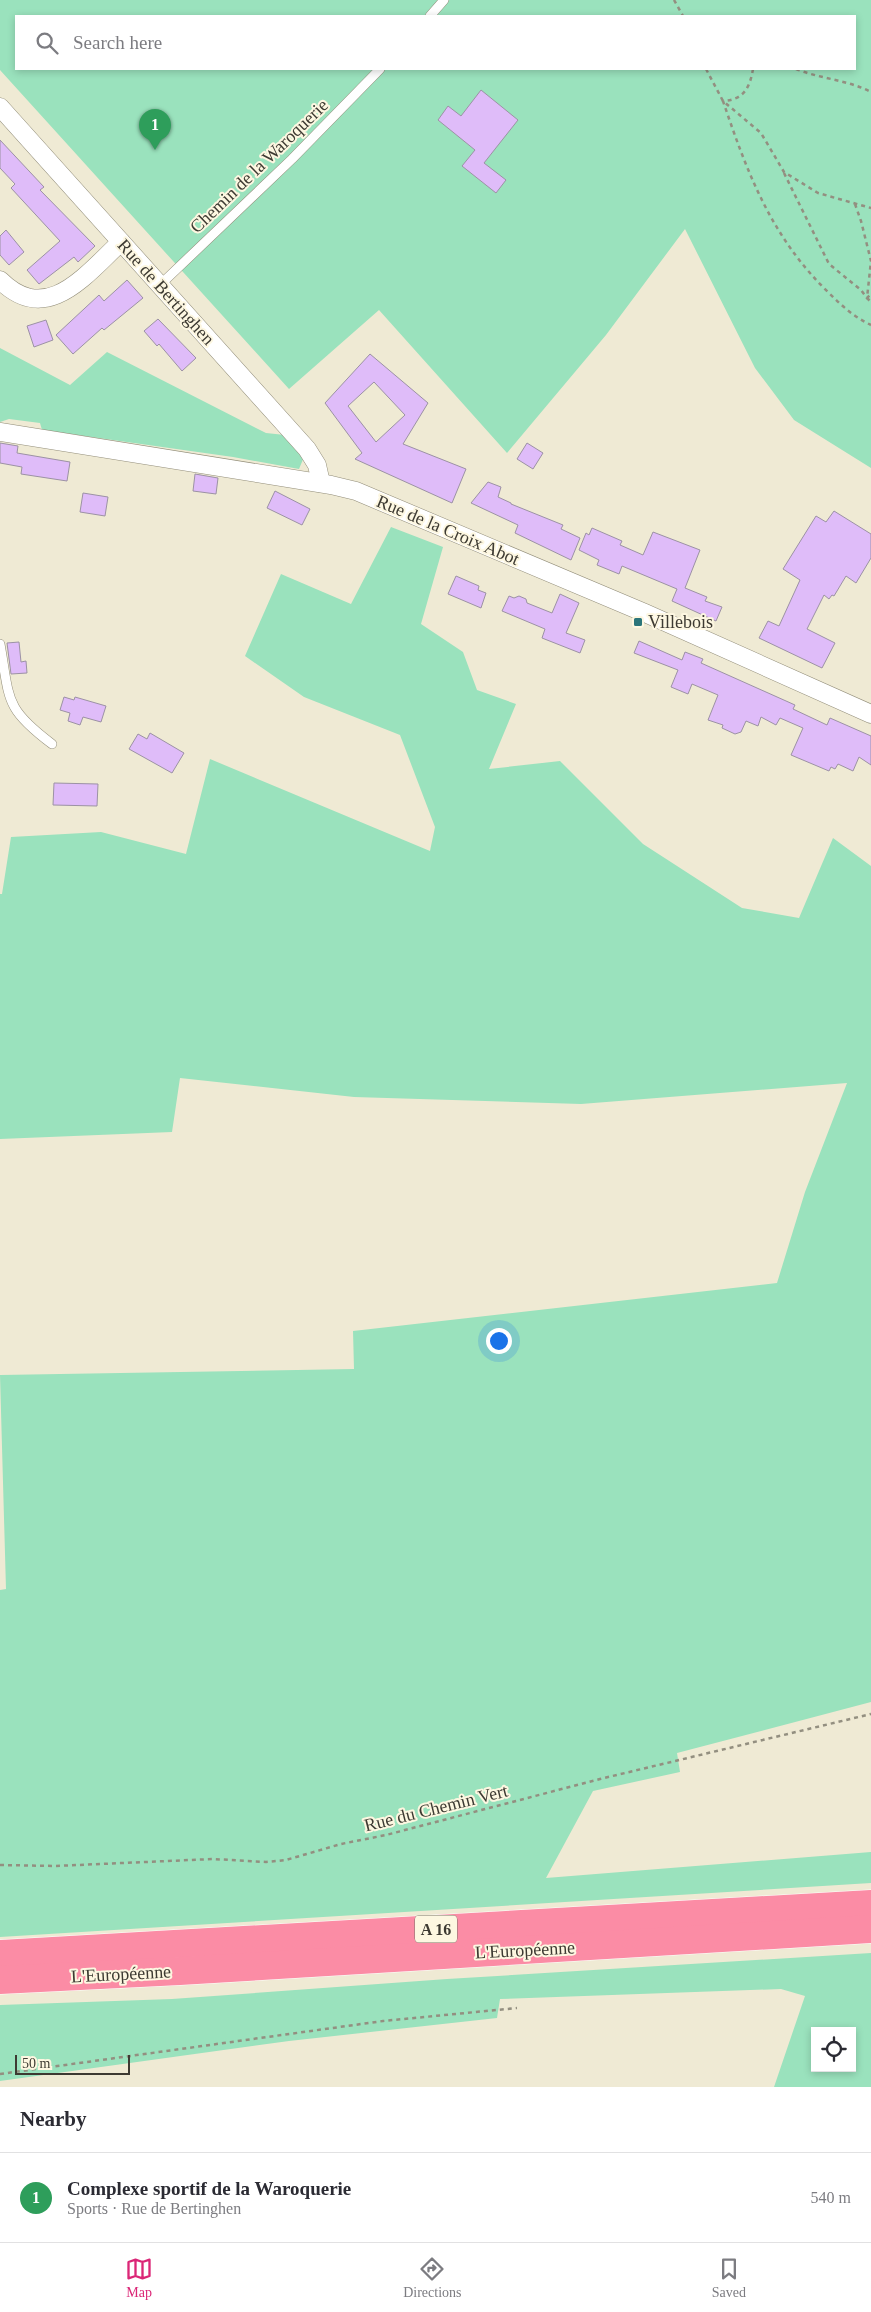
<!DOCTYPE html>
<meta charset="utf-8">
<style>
:root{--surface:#fff;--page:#f7f7f7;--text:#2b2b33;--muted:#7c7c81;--line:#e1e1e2;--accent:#db2777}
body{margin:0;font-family:Georgia,serif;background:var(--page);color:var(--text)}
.controls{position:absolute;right:15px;bottom:15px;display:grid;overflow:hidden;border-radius:0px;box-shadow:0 2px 8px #0003}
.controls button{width:45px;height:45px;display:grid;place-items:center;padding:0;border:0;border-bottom:1px solid var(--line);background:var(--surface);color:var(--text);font:25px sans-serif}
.scale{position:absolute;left:15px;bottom:12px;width:115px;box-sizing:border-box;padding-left:5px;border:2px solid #3d3a32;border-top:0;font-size:14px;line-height:18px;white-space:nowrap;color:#3d3a32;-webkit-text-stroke:4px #fdf7e1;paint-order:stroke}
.you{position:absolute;left:498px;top:1340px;width:18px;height:18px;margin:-12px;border:4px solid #fff;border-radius:50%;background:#1a73e8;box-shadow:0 0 0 8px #1a73e833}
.badge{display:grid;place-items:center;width:32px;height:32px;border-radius:50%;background:var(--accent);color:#fff;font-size:16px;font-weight:700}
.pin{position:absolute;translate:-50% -41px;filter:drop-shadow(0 1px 2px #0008)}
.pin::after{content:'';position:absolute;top:26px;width:18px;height:15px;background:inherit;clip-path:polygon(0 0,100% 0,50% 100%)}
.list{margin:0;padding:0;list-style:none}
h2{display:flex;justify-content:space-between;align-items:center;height:65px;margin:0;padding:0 20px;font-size:21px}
h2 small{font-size:16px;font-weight:400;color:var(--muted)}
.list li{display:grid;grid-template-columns:32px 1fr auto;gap:15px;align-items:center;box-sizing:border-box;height:90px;padding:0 20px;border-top:1px solid var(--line)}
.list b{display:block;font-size:19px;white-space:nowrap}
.list p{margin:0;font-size:16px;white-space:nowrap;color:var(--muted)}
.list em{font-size:16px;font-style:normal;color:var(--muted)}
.icon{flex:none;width:28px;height:28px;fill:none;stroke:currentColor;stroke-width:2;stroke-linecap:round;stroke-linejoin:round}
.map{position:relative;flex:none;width:871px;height:2087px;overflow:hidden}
.search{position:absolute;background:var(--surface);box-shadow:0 2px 8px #0003;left:15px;right:15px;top:15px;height:55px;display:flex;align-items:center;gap:12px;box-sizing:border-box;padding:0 18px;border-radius:0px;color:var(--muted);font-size:19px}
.sheet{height:155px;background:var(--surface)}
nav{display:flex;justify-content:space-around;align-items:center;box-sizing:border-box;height:70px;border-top:1px solid var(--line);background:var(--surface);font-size:14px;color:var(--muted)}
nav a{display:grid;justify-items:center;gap:2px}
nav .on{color:var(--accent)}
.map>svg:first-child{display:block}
</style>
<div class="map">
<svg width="871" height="2087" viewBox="0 0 871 2087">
<rect width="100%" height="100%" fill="#efead4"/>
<g fill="#9ae2bd" fill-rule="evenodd">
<path d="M0 0H871V468L794 420 755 368 685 229 606 335 507 453 379 310 289 389 0 70ZM16 16H855V69H16Z"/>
<polygon points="0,348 70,385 107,352 266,433 285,435 304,457 299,469 233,457 42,430 40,423 9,419 0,422"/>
<polygon points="391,527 443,547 421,624 463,652 477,690 516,704 489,769 560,761 643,844 742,908 799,918 833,838 871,866 871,1702 677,1753 680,1772 593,1791 546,1878 871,1852 871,1883 0,1937 0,1590 6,1589 0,1375 354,1369 353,1331 777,1283 805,1192 847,1083 581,1104 354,1097 180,1078 172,1132 0,1139 0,894 2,894 11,837 101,832 186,854 210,759 430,851 435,827 400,735 304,697 245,656 281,574 351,604"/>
<path d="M871 1953V2087H774L805 1996 781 1989 500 1999 497 2018 289 2041 0 2081V2005L172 1999 447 1979ZM815 2031H852V2068H815Z"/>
</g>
<g fill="#dfbcf9" stroke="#9c92a4" fill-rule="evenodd">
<polygon points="481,90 518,120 484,163 506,180 496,193 462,166 475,150 438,120 448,106 461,116"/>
<polygon points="0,140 44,187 40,190 95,246 78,262 74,257 39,284 27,270 60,241 11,188 15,184 0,168"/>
<polygon points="6,230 24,252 9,265 0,255 0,236"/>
<polygon points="127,280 143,298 104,330 102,328 73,354 56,335 99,295 104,301"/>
<polygon points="158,319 196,358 182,371 159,344 157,346 144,331"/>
<polygon points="46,320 53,340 34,347 27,326"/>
<path d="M370 354 428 403 403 444 466 469 452 503 355 459 362 453 325 403ZM374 382 405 415 376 442 348 406Z"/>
<polygon points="0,443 18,446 17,453 70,462 67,481 21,474 22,467 0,463"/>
<polygon points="527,443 543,453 533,469 517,459"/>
<polygon points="195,474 218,478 216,494 193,491"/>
<polygon points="488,482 501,487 498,497 511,503 511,504 563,525 561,529 580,538 571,560 515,533 518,525 471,503"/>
<polygon points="275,491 310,509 302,525 267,508"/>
<polygon points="83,493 108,497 105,516 80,512"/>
<polygon points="834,511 871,534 871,558 856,583 846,576 834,596 832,595 829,599 824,595 807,629 835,643 822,668 759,638 768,621 779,626 800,580 783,569 816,516 826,522"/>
<polygon points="592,528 622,541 620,545 643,555 653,532 700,550 685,588 707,597 705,601 722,607 716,621 672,601 677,589 622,566 619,574 597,565 599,560 579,550 586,533 589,535"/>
<polygon points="456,576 479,586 478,590 486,593 481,608 448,594"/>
<polygon points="560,594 579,603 566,633 585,640 580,653 542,638 545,629 502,611 509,596 514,598 519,596 526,599 527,603 552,613"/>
<polygon points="639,641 682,660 685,652 703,659 701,663 795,705 793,709 827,725 830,718 871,736 871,765 859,757 853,771 838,764 835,769 831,767 829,771 791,755 803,728 780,718 776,725 761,717 758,726 746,721 741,732 735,734 722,728 723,725 708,720 718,695 692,684 688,694 671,687 678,670 634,653"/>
<polygon points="19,642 21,662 26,661 27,673 11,674 7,643"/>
<polygon points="64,697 74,700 75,697 106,706 101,722 83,717 80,725 68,721 70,713 60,710"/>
<polygon points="150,733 184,753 172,773 129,749 138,734 147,739"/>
<polygon points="54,783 98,784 97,806 53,805"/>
</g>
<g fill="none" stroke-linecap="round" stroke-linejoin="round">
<defs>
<g id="service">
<polyline points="430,16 444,0"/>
<polyline points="160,285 292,159 380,69"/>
<path d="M0 644C10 700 4 708 52 744"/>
</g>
<g id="minor">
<polyline points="0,107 307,449 317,465 321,483"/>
<path d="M0 280C47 327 86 274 121 242"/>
<polyline points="0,432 331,485 356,491 645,613 871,714"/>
</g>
<g id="motorway">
<polyline points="0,1954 871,1904"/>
<polyline points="0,1980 180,1971 871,1929"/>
</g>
</defs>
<use href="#service" stroke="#928d79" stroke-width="10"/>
<use href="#minor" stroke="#928d79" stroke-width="19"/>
<use href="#motorway" stroke="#fff" stroke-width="29"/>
<g stroke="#938f80" stroke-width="2.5" stroke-dasharray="4 4" stroke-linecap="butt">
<polyline points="674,0 683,16"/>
<polyline points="706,69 723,101 761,133 784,172 818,193 871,208"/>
<path d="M753 69C750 87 744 100 723 101 748 175 772 238 829 293 842 306 854 317 871 325"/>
<path d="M796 69C821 79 848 80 871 92"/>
<polyline points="784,173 829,264 861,290 867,298 871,294"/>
<polyline points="855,204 861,221 871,261 867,298 871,302"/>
<polyline points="0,1865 55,1866 213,1859 266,1862 286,1860 341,1844 386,1835 600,1779 871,1714"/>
<polyline points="0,2074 383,2021 517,2008"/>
</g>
<use href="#service" stroke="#fff" stroke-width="9"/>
<use href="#minor" stroke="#fff" stroke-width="18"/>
<use href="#motorway" stroke="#fb8ca5" stroke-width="28"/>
</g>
<rect fill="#2b757a" stroke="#fdf7e1" stroke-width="2" x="633" y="617" width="10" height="10" rx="2.5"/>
<g text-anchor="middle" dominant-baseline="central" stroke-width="4" stroke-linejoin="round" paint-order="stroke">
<rect fill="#fdf7e1" stroke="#777366" stroke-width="1" x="415" y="1915.5" width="42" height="27" rx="4"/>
<g font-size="16" font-weight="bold" fill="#3d3a32">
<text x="436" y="1929">A 16</text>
</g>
<g font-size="18" fill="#3d3a32" stroke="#fdf7e1">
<text transform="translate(259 166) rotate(-44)">Chemin de la Waroquerie</text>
<text transform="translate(166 292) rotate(48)">Rue de Bertinghen</text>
<text transform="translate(448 530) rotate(23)">Rue de la Croix Abot</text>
<text transform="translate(436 1808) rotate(-14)">Rue du Chemin Vert</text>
<text transform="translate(525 1950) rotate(-3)">L'Européenne</text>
<text transform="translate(121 1974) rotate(-3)">L'Européenne</text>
</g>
<g font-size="18" fill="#3d3a32" stroke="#fdf7e1" text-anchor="start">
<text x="648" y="622">Villebois</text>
</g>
</g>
</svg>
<div class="controls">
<button><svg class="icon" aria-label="locate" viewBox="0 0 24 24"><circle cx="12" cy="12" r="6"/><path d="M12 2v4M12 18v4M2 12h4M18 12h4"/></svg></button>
</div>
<div class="scale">50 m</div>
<div class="you"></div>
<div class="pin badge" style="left:155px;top:150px;background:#2e9e5b">1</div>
<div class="search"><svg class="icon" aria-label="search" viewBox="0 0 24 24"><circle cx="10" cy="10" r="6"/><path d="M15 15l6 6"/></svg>Search here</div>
</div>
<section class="sheet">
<h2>Nearby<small></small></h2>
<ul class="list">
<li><span class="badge" style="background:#2e9e5b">1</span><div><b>Complexe sportif de la Waroquerie</b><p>Sports · Rue de Bertinghen</p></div><em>540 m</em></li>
</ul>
</section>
<nav>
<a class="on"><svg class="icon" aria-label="map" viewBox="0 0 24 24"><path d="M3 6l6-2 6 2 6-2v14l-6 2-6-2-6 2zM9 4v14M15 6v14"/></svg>Map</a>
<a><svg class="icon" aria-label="directions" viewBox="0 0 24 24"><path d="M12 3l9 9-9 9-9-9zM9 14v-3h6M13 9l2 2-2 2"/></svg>Directions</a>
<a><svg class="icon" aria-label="saved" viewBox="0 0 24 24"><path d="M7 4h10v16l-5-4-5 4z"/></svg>Saved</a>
</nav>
